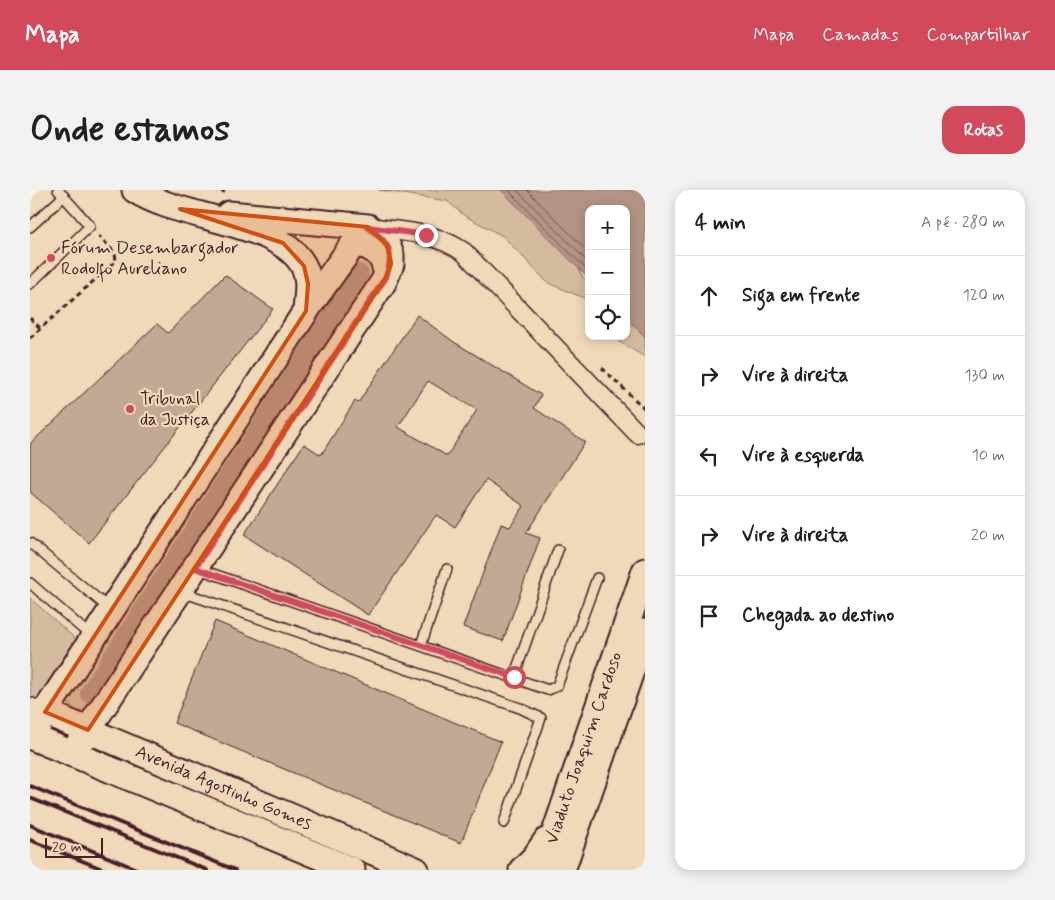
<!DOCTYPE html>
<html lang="pt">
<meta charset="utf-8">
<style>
:root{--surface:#fff;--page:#f2f2f2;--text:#202124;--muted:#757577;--line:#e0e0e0;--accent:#d1495b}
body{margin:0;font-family:Mynerve,sans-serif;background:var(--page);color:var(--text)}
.controls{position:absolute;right:15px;top:15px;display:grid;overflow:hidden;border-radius:10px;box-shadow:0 2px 12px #0003}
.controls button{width:45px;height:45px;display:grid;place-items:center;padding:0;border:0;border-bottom:1px solid var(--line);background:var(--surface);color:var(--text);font:25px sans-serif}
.scale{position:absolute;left:15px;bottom:12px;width:58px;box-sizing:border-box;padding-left:5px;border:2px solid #4a1f2b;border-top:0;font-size:14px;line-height:18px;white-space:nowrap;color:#4a1f2b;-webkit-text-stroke:4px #efd9b8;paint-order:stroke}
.stop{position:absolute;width:15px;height:15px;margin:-11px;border:4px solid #d1495b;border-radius:50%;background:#fff}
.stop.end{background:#d1495b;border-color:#fff;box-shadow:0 1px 5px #0008}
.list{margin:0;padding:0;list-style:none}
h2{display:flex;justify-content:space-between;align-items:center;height:65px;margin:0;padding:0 20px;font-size:21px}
h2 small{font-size:16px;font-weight:400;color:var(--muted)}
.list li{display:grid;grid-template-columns:32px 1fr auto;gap:15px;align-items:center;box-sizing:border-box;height:80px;padding:0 20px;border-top:1px solid var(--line)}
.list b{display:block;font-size:19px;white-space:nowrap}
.list em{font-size:16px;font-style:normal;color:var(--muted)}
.icon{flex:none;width:28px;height:28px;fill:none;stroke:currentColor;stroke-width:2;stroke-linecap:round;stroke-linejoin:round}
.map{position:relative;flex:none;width:615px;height:680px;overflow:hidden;border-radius:15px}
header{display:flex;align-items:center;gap:30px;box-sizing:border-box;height:70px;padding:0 25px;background:var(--accent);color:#fff}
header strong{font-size:24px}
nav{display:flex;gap:28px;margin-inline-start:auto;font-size:18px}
.intro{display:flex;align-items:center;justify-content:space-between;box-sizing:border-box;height:120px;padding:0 30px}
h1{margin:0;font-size:35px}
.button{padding:12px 22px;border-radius:15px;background:var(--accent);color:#fff;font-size:18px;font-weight:700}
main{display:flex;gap:30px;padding:0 30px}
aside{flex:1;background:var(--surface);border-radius:15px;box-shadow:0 2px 12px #0003}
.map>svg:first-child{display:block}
</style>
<header>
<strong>Mapa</strong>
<nav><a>Mapa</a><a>Camadas</a><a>Compartilhar</a></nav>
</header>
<div class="intro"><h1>Onde estamos</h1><a class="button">Rotas</a></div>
<main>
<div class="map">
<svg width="615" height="680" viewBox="0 0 615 680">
<rect width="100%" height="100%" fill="#efd9b8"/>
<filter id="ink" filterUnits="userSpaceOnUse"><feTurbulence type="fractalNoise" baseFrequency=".02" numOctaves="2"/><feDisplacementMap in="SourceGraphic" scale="10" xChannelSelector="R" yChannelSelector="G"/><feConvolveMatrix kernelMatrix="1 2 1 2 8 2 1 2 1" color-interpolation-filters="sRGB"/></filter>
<g filter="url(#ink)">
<g fill="#d4bba0" stroke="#8f6d66">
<polygon points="349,0 499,0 544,67 552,86 559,92 559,110 518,93 473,46 435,26 417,11"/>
<path d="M335 65 349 86 68 517C47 524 45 523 33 506L315 70Z"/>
<polygon points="596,134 611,135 615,139 615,167 588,151 589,146 596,146"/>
<polygon points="0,408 50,453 14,513 0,507"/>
</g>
<polygon fill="#b39484" stroke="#896560" points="471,0 615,0 615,147 596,127 596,19 559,19 559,89"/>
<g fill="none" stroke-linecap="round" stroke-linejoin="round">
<g stroke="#744e4f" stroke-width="1">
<polyline points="478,0 559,82"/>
<polyline points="487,0 559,73"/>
<polyline points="497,0 559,63"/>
</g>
<polyline stroke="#b39484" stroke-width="20" points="60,503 329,84"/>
</g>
<g fill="#c3a893" stroke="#4a1f2b" fill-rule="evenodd">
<polygon points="195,85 243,119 59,353 0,302 0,254 127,134 138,143"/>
<path d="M387 125 424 152 511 205 504 218 555 252 496 343 510 348 473 451 433 437 471 334 480 337 494 316 456 290 425 337 406 325 338 425 214 345 274 254 291 265 325 211 328 213ZM398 191 447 220 417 266 368 237Z"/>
<polygon points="185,431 471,552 431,653 144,533"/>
</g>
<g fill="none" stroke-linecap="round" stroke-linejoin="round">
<defs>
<g id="lane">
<polyline points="0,37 34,6"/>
<polyline points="0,94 60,36 28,0"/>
<polyline points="0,353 81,420"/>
<polyline points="166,378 518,500 527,496 567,388"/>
<polyline points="0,393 62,447"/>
<polyline points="152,402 490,518 511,528 474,633"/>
<polyline points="391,455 417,379"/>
<polyline points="484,487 528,360"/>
</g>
<g id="street">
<path d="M338 37C374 42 403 41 434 62L608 244"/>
<polyline points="0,517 15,522"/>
</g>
<g id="secondary">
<path d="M105 0C148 29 249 31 273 75 281 89 277 106 276 121L15 522 2 547 322 680"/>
<path d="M277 119 322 56C336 52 352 62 355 77"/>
<path id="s1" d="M15 522 386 680"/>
<polyline points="42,564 354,91 361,74 361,65 357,55 338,37 199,24"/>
<polyline points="492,680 505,667 516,651"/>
<path id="s2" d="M512 680 615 381"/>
<polyline points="532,680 615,441"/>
</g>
</defs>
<use href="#lane" stroke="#4a1f2b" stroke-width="12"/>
<use href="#street" stroke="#4a1f2b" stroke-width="21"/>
<use href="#secondary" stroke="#4a1f2b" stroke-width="29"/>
<g stroke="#4a1f2b" stroke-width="3" stroke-dasharray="5 4" stroke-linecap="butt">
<polyline points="182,0 195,2"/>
<polyline points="0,128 11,139"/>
<polyline points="0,148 86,71 85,63 69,46"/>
<polyline points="572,178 615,219"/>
</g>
<use href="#lane" stroke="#efd9b8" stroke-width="9"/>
<use href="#street" stroke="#efd9b8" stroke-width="18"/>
<use href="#secondary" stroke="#efd9b8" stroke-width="25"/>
<g stroke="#4a1f2b" stroke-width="4">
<polyline points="0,596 205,680"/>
<polyline points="0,608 177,680"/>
<polyline points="0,635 109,680"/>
<polyline points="0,650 75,680"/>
</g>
</g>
</g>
<g fill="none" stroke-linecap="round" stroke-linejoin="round" filter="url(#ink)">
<path stroke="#d1495b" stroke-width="6" d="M396 45 338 37C359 53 365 61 356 87L165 378 484 487"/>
</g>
<path fill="#d05011" fill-opacity="0.2" stroke="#d05011" stroke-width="4" stroke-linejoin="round" d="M150 19 338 37 357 55 361 74 356 87 58 540 15 522 276 121 278 94 274 76 253 53Z"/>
<g fill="#d1495b" stroke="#efd9b8" stroke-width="2">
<circle cx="21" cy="68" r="5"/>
<circle cx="100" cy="219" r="5"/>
</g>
<g text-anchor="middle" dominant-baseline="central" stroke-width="4.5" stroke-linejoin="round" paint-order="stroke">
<g font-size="18" fill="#4a1f2b" stroke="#efd9b8" text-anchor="start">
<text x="31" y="58">Fórum Desembargador<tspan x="31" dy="21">Rodolfo Aureliano</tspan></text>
<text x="110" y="209">Tribunal<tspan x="110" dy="21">da Justiça</tspan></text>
</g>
<g font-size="18" fill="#4a1f2b" stroke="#efd9b8">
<text stroke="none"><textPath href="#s2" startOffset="129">Viaduto Joaquim Cardoso</textPath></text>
<text stroke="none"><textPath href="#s1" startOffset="194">Avenida Agostinho Gomes</textPath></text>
</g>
</g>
</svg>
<div class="controls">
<button>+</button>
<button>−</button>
<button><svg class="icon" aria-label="locate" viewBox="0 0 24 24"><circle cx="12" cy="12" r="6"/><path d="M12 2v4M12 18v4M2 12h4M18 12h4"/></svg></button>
</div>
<div class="scale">20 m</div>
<div class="stop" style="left:484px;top:487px"></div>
<div class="stop end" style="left:396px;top:45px"></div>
</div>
<aside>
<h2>4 min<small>A pé · 280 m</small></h2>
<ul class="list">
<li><svg class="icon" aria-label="ahead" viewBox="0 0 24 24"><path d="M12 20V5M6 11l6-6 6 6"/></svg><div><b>Siga em frente</b></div><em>120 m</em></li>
<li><svg class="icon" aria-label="right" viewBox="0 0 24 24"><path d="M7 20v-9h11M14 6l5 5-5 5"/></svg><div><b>Vire à direita</b></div><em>130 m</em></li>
<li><svg class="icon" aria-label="left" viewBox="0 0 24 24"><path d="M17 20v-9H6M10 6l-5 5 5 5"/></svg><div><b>Vire à esquerda</b></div><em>10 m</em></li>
<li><svg class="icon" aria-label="right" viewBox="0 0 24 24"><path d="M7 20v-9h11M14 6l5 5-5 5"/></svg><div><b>Vire à direita</b></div><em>20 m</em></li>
<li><svg class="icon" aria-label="arrive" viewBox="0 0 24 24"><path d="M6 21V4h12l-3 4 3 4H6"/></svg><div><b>Chegada ao destino</b></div></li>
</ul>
</aside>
</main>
